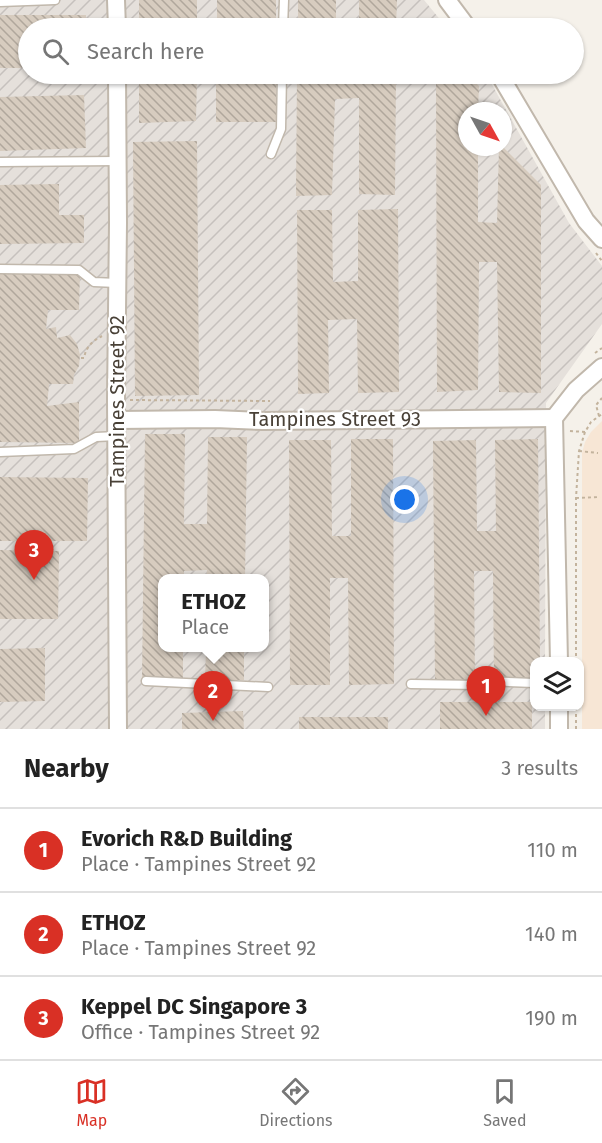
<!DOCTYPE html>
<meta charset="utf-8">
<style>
:root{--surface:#fff;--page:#f6f6f6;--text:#222;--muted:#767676;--line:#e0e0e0;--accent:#d93025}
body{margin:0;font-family:"Fira Sans",sans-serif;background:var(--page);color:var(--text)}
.controls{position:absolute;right:18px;bottom:18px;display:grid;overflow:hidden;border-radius:12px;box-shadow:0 2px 4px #0004}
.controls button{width:54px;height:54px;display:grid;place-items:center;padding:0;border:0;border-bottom:2px solid var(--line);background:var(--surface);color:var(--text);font:30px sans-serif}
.compass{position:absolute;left:458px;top:102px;width:54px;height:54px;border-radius:50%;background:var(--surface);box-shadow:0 2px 4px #0004;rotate:130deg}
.you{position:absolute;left:405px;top:500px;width:21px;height:21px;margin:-15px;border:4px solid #fff;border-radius:50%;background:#1a73e8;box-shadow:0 0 0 9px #1a73e833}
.badge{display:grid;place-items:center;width:39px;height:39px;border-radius:50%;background:var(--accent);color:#fff;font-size:20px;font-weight:700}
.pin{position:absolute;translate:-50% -50px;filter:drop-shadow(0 2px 3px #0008)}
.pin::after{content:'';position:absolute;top:32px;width:21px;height:18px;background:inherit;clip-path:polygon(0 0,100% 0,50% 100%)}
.popup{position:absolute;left:158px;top:574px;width:111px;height:78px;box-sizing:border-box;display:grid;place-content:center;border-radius:12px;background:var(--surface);filter:drop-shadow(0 2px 4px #0005);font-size:20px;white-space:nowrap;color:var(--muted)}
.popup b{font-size:22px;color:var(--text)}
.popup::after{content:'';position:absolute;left:50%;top:100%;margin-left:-12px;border:12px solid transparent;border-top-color:var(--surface)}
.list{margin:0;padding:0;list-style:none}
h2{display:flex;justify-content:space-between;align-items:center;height:78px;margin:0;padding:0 24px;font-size:26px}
h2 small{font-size:20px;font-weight:400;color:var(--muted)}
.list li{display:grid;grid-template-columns:39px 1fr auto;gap:18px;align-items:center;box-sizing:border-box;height:84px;padding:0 24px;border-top:2px solid var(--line)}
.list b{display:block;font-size:22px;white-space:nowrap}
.list p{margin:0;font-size:20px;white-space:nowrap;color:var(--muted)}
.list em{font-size:20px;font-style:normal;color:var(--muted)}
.icon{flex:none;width:33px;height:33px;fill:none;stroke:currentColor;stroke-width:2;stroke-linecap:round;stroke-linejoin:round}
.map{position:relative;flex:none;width:602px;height:729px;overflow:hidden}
.search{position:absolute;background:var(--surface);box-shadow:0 2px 4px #0004;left:18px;right:18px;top:18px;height:66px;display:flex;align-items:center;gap:15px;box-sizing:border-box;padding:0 21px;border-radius:33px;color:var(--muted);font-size:22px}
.sheet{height:330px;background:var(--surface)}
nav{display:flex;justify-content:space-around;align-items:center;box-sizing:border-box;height:84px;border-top:2px solid var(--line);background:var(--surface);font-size:16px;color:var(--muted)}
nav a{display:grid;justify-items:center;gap:3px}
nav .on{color:var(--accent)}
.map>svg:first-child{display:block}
</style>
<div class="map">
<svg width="602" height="729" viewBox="0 0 602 729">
<defs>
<pattern id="industrial-furrows" width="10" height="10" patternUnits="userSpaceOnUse" patternTransform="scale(1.5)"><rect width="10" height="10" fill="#e5e0db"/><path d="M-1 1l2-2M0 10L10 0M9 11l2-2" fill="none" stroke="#c6c1bd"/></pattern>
<pattern id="building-back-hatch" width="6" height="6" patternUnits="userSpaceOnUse" patternTransform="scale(1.5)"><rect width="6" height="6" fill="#d7ccbf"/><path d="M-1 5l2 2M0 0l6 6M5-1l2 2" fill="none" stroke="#b0a79c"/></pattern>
</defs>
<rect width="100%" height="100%" fill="#f5f1ea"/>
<polygon fill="#f7e6d5" points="602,421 602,729 582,729 582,453 585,442 591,432"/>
<path fill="url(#industrial-furrows)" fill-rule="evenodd" d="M0 0H424L447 28H28V74H484L490 81 569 223 602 266V324L546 403 545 661 534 662V706L545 707V729H0ZM467 111H503V147H467ZM162 578H264V648H162Z"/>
<g fill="url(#building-back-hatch)">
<rect x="139" y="0" width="58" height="28"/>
<rect x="217" y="0" width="59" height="28"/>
<rect x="298" y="0" width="38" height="28"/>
<polygon points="359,0 397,0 396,28 359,28"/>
<polygon points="0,15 86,15 86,28 28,28 28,68 0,68"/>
<polygon points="139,74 197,74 196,121 139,123"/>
<rect x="216" y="74" width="60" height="48"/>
<polygon points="297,74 396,74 395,195 359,194 359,98 335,99 332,195 296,196"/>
<polygon points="436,74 467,74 479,86 478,111 467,111 467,147 478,147 478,222 497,223 499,147 503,147 541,185 541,393 499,392 497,262 479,262 478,390 437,392"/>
<polygon points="84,95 86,148 0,151 0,97"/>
<polygon points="197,141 199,395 135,396 133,142"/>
<polygon points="59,184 59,215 84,215 84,243 0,244 0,185"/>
<polygon points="398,209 399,392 358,393 357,319 328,320 329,393 298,394 297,210 332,210 333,282 358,281 358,210"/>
<polygon points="80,271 79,310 48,310 46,329 56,327 57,338 70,335 77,344 80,355 79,366 74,375 73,384 49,384 47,406 79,402 79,443 0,442 0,274"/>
<polygon points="145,434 185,434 184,524 207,524 208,437 247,437 245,578 206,578 207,570 184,571 184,578 162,578 162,648 183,648 183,680 142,680"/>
<polygon points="351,439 393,439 394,684 349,685 348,578 330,578 330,685 290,685 289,440 331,440 332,536 351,536"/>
<polygon points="538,439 540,662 534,662 534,680 494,680 493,571 474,571 475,681 435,681 433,441 476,440 477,531 496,531 495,440"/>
<polygon points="0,477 88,478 87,541 0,541"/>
<polygon points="0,550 59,551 58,619 0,619"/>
<polygon points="45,648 45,701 0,702 0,649"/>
<polygon points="206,648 244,648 244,680 205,680"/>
<rect x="440" y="702" width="92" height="27"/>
<polygon points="243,711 244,729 182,729 182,713"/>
<rect x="299" y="717" width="89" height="12"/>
</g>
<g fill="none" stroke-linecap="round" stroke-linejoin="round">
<defs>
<g id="service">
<polyline points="0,2 55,0"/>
<polyline points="283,28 284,0"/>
<polyline points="271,154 281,129 282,74"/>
<polyline points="0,162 117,161"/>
<polyline points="0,269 79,270 94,282 117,283"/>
<polyline points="0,452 74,449 96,437 117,436"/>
<polyline points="146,681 268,687"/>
<polyline points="411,684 480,685 486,681 534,683"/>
</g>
<g id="minor">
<polyline points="116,0 117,28"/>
<polyline points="447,0 468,28"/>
<polyline points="117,74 118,223 116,399 118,729"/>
<polyline points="499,74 586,221 602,239"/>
<polyline points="117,420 215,419 263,421 554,418"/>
<polyline points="559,662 554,418 576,390 602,367"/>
<polyline points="559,729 559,706"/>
</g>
</defs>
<use href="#service" stroke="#c1b8ac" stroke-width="11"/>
<use href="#minor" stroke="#c1b8ac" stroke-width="20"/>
<g stroke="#c3b39d" stroke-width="2" stroke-dasharray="3 3" stroke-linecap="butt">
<polyline points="596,253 602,261"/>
<polyline points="595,353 602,348"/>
<path d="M81 358H84C86 347 92 341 102 336"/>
<polyline points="130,400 270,401"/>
<polyline points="599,416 596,405 602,398"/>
<polyline points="570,431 585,432"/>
<polyline points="579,451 598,453"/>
<polyline points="576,498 600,497"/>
<polyline points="576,662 576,498 579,451 585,432 591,422 602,414"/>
<polyline points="576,729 576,706"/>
</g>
<use href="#service" stroke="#fff" stroke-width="8"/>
<use href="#minor" stroke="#fff" stroke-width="16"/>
</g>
<g text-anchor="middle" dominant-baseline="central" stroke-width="4.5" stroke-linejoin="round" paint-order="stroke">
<g font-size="20" fill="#494137" stroke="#fff">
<text transform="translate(117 401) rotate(-90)">Tampines Street 92</text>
<text x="335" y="419">Tampines Street 93</text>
</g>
</g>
</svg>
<div class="controls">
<button><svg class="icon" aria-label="layers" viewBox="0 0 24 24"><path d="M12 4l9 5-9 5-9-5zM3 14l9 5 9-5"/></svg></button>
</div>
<svg class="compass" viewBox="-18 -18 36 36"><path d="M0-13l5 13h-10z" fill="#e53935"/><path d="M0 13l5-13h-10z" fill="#767676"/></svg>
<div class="you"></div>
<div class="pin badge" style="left:486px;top:716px">1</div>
<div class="pin badge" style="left:213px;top:721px">2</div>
<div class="popup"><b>ETHOZ</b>Place</div>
<div class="pin badge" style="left:34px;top:580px">3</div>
<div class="search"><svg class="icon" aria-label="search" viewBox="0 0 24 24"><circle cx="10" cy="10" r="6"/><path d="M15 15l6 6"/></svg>Search here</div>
</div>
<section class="sheet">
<h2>Nearby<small>3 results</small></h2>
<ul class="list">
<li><span class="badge">1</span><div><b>Evorich R&amp;D Building</b><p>Place · Tampines Street 92</p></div><em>110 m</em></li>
<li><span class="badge">2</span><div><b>ETHOZ</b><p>Place · Tampines Street 92</p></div><em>140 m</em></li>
<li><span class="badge">3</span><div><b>Keppel DC Singapore 3</b><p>Office · Tampines Street 92</p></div><em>190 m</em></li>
</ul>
</section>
<nav>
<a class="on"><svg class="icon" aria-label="map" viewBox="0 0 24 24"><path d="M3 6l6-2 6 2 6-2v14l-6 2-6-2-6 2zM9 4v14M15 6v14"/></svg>Map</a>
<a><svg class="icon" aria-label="directions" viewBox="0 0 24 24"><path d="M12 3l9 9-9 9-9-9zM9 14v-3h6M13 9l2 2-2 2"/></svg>Directions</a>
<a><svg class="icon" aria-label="saved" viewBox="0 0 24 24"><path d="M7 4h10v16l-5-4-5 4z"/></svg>Saved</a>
</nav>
